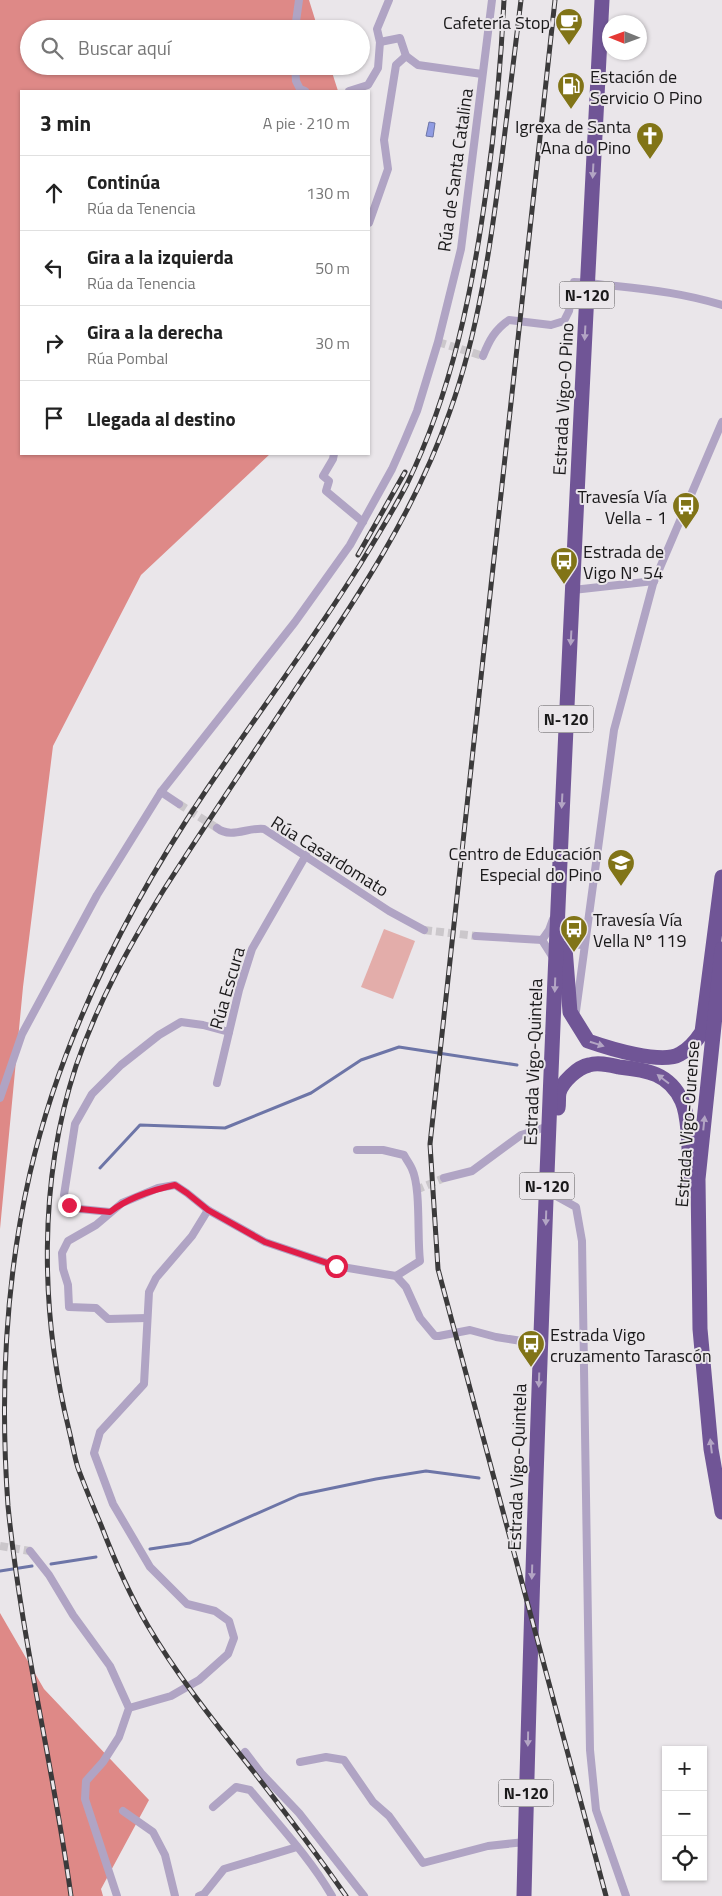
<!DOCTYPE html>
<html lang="es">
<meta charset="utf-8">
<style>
:root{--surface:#fff;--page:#f6f6f6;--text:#222;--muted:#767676;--line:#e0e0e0}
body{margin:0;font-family:"Titillium Web",sans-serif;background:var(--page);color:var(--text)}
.controls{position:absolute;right:15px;bottom:15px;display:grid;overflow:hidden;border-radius:0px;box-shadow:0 1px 4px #0004}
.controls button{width:45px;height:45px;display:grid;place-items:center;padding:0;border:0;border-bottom:1px solid var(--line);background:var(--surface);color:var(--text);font:25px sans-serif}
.compass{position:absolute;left:602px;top:15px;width:45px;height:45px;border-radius:50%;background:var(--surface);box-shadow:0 1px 4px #0004;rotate:271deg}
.stop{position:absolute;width:15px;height:15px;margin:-11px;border:4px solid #e11d48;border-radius:50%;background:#fff}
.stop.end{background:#e11d48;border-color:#fff;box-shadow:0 1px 5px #0008}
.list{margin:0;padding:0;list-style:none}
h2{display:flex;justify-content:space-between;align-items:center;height:65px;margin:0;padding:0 20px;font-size:21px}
h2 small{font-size:16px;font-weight:400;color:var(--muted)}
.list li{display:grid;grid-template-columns:32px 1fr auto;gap:15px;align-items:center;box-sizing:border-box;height:75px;padding:0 20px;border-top:1px solid var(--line)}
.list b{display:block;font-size:19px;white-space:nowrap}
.list p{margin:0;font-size:16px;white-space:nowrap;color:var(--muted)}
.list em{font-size:16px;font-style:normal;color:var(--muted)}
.icon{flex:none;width:28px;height:28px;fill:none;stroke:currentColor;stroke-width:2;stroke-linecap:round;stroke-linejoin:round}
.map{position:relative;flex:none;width:722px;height:1896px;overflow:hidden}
.search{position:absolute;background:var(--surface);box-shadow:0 1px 4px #0004;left:20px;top:20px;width:350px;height:55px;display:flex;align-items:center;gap:12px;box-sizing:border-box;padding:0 18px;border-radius:28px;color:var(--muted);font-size:19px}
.panel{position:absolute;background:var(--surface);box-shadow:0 1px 4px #0004;left:20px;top:90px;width:350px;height:365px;border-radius:0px}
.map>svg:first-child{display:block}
</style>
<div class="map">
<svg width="722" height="1896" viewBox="0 0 722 1896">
<rect width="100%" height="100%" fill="#eae6ea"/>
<polygon fill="#e3adaa" points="384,929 415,941 393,999 361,987"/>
<g fill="#de8987">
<polygon points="0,0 309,0 318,29 29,29 29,66 330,66 338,91 21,91 21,454 270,454 141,575 53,746 23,987 0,1229"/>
<polygon points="0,1613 44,1689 149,1800 101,1889 103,1896 0,1896"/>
</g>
<polygon fill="#909ce3" stroke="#6d75a7" points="429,122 435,123 433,137 426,136"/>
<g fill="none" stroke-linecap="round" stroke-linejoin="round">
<g stroke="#6d75a7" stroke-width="3">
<polyline points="100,1168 140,1125 225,1128 311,1093 361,1060 399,1047 517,1065"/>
<polyline points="150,1549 190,1543 299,1495 376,1479 426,1471 479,1478"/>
<polyline points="51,1564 96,1557"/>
<polyline points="0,1571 32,1566"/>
</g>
<g stroke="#cbc7cb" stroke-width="8" stroke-dasharray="8 4" stroke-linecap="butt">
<polyline points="438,342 483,356"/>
<polyline points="179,804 217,828"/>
<polyline points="424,930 476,936"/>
<polyline points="416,1190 444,1178"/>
<polyline points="0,1546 30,1551"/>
</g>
<g stroke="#b0a4c4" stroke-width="8">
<polyline points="295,29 299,0"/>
<polyline points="380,42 400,38 406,56 418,65 482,74"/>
<polyline points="295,66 296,81 300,89 305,91"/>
<polyline points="349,91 368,85 378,68 380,42 377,29 389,0"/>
<polyline points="369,223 388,169 384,140 396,65 406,56"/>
<path d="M483 356C489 341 495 329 509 320L551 325 564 321 569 311 574 282C588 282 602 285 616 286 654 290 686 294 722 305"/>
<polyline points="334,454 333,459 323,476 329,481 326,491 363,522"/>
<polyline points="573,590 654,581"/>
<polyline points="161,792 179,804"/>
<path d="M217 828C231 839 248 827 264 829L389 911 424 930"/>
<polyline points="476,936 542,940"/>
<polyline points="542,940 549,930 553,919"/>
<polyline points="542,940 554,959"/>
<polyline points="565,944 584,945"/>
<polyline points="576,1011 614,730 653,584 722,422"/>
<polyline points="217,1083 239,990 252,949 306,855"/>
<polyline points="0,1098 22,1034 97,895 161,792 295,622 350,545 392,469 404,442 417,411 438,342 461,249 492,0"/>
<path d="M357 1150H383L404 1155C406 1159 410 1164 412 1169 421 1188 417 1236 420 1261L396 1276"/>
<polyline points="444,1178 472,1171 521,1135 549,1126"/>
<polyline points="547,1191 576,1207 582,1241 590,1750 596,1810 626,1896"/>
<polyline points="110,1212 80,1209 69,1205 64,1195 75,1124 92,1094 121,1065 159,1035 181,1022 203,1025 229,1032"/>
<polyline points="147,1318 108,1319 96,1308 69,1307 68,1285 63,1269 62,1253 68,1241 96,1225 122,1203 158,1188 175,1185 187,1193 208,1210 265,1242 336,1266 396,1276 406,1287 420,1318 435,1336 439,1336 470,1330 496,1337 541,1344"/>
<polyline points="30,1551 49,1575 73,1615 110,1666 129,1708 119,1737 103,1762 86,1781 85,1799 117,1896"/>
<polyline points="129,1708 171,1696 199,1680 228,1654 234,1638 229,1621 215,1611 187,1604 150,1567 113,1504 94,1453 100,1432 144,1384 149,1292 156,1278 192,1236 208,1210"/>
<polyline points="245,1752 261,1773 299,1813 364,1896"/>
<polyline points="300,1762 326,1757 344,1760 373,1802 389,1816 423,1863 488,1846 525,1842"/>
<path d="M213 1807 236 1787 250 1790C278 1824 310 1858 332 1896"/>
<polyline points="123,1811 153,1832 165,1855 175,1896"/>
<polyline points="199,1896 204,1894 224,1869 297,1847"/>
</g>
<g stroke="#705596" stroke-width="15">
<path d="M565 948 570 1012 588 1041C608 1048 662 1065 680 1054 690 1049 696 1041 702 1032L722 877"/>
<polyline points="722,949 698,1179 700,1329 711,1449 722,1512"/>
<path d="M558 1108C559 1103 558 1097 559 1093 562 1082 578 1067 589 1065 598 1062 610 1065 619 1067 647 1070 669 1073 682 1101 690 1119 689 1160 690 1181"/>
<path d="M524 1896C539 1264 569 632 602 0"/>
</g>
<defs>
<g id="rail">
<polyline points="555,0 430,1144 438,1269 606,1896"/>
<polyline points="358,555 405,472"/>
<path d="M71 1896C53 1765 21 1637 8 1506 0 1395 5 1282 30 1173 62 1035 128 906 207 789 258 713 313 640 361 563 377 537 393 511 407 484 452 391 472 293 486 192 495 128 501 64 504 0"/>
<path d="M346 1896C316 1853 285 1812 253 1771 216 1724 178 1677 148 1626 129 1594 114 1559 101 1525 93 1506 85 1487 78 1468 74 1455 72 1442 69 1430 40 1313 38 1181 76 1066 98 1002 128 948 163 891 206 824 251 757 295 690 355 601 415 513 450 411 479 330 491 242 502 156 508 104 515 52 521 0"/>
</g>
</defs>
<use href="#rail" stroke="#3b3a3b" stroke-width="5"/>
<use href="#rail" stroke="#eae6ea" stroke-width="3" stroke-dasharray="9" stroke-linecap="butt"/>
</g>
<defs><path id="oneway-solid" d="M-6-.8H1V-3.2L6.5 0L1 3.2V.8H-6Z" transform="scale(1.25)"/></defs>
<g fill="#b3a5c4">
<use href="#oneway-solid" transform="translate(593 171) rotate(93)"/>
<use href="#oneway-solid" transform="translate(585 333) rotate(93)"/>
<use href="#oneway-solid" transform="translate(571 638) rotate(93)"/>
<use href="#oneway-solid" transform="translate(562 801) rotate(93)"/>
<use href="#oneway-solid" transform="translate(555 985) rotate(92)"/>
<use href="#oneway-solid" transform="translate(597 1044) rotate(18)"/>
<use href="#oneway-solid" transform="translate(663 1079) rotate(-143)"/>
<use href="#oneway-solid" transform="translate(704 1123) rotate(-84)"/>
<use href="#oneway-solid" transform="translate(546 1218) rotate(92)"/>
<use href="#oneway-solid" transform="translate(539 1380) rotate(92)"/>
<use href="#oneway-solid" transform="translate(711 1446) rotate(-97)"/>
<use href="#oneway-solid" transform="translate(532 1572) rotate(92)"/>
<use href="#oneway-solid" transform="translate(528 1739) rotate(91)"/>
</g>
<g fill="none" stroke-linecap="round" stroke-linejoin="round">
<path stroke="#e11d48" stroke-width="6" d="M69 1205 80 1209 110 1212C129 1197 152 1190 175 1185L187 1193 208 1210 265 1242 336 1266"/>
</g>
<defs>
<symbol id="cafe-pin" viewBox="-11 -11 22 30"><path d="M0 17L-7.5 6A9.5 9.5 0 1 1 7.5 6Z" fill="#817417" stroke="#eae6ea"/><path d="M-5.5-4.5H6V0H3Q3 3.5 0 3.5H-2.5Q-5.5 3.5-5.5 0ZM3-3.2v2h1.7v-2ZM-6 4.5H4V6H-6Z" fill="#fff"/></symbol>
<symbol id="fuel-pin" viewBox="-11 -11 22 30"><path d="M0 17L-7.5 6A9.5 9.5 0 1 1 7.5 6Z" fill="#817417" stroke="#eae6ea"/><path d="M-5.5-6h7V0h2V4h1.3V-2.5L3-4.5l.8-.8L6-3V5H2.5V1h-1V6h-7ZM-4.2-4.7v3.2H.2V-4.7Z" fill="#fff"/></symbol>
<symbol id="church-pin" viewBox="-11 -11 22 30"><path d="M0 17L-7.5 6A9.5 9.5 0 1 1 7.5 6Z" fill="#817417" stroke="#eae6ea"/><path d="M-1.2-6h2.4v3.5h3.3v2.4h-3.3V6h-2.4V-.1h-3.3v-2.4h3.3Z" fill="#fff"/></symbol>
<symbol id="bus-pin" viewBox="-11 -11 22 30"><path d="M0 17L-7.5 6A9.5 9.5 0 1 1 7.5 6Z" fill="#817417" stroke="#eae6ea"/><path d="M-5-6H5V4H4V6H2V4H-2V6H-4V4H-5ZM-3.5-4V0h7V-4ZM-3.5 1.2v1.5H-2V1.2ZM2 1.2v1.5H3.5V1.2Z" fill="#fff"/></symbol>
<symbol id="school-pin" viewBox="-11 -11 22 30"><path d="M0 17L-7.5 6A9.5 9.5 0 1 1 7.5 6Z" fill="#817417" stroke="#eae6ea"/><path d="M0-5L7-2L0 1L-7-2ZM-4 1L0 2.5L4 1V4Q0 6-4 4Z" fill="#fff"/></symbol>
</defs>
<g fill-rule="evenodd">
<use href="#cafe-pin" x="553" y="6" width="32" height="43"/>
<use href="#fuel-pin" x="555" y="70" width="32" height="43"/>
<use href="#church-pin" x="634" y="120" width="32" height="43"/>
<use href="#bus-pin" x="670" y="490" width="32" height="43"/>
<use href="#bus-pin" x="548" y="545" width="32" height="43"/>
<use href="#school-pin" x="605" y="847" width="32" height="43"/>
<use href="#bus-pin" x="558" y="913" width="32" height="43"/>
<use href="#bus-pin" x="515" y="1328" width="32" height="43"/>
</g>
<g text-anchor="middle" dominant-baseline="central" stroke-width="4" stroke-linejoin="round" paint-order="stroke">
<g fill="#eae6ea" stroke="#585658" stroke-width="1">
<rect x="559.5" y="281.5" width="55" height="27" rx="4"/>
<rect x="538.5" y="705.5" width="55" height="27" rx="4"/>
<rect x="519.5" y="1172.5" width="55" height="27" rx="4"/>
<rect x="498.5" y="1779.5" width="55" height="27" rx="4"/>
</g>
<g font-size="16" font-weight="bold" fill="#1a191a">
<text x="587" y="295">N-120</text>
<text x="566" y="719">N-120</text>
<text x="547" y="1186">N-120</text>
<text x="526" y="1793">N-120</text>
</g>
<g font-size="18" fill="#1a191a" stroke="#eae6ea" text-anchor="end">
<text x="550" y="22">Cafetería Stop</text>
<text x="590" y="76" text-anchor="start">Estación de<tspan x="590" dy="21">Servicio O Pino</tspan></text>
<text x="631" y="126">Igrexa de Santa<tspan x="631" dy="21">Ana do Pino</tspan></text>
<text x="667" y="496">Travesía Vía<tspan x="667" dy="21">Vella - 1</tspan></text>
<text x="583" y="551" text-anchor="start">Estrada de<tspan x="583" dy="21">Vigo Nº 54</tspan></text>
<text x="602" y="853">Centro de Educación<tspan x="602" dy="21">Especial do Pino</tspan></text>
<text x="593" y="919" text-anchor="start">Travesía Vía<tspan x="593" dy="21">Vella Nº 119</tspan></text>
<text x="550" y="1334" text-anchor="start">Estrada Vigo<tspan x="550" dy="21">cruzamento Tarascón</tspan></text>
</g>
<g font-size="18" fill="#1a191a" stroke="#eae6ea">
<text transform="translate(455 170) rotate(-82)">Rúa de Santa Catalina</text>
<text transform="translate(563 399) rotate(-87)">Estrada Vigo-O Pino</text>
<text transform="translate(330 856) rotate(32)">Rúa Casardomato</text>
<text transform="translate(227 988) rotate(-74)">Rúa Escura</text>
<text transform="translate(533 1062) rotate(-88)">Estrada Vigo-Quintela</text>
<text transform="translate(687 1124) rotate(-86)">Estrada Vigo-Ourense</text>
<text transform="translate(517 1467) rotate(-88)">Estrada Vigo-Quintela</text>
</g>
</g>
</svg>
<div class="controls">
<button>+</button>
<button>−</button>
<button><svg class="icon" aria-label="locate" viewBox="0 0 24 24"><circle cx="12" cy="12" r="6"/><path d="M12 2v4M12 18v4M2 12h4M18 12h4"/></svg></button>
</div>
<svg class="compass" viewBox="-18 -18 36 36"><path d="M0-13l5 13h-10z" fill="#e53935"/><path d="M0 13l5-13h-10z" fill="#767676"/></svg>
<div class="stop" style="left:336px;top:1266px"></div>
<div class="stop end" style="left:69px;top:1205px"></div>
<div class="search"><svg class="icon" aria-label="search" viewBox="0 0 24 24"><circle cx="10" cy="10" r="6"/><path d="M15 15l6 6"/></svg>Buscar aquí</div>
<section class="panel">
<h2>3 min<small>A pie · 210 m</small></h2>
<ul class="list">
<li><svg class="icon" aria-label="ahead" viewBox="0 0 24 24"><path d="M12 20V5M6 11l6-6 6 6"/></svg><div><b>Continúa</b><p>Rúa da Tenencia</p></div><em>130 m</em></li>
<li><svg class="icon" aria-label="left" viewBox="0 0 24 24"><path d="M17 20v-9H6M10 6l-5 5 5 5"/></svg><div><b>Gira a la izquierda</b><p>Rúa da Tenencia</p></div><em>50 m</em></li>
<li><svg class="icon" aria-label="right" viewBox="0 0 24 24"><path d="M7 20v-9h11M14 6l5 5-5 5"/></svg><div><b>Gira a la derecha</b><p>Rúa Pombal</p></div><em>30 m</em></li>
<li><svg class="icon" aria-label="arrive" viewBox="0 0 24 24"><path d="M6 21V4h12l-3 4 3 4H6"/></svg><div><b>Llegada al destino</b></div></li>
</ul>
</section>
</div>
